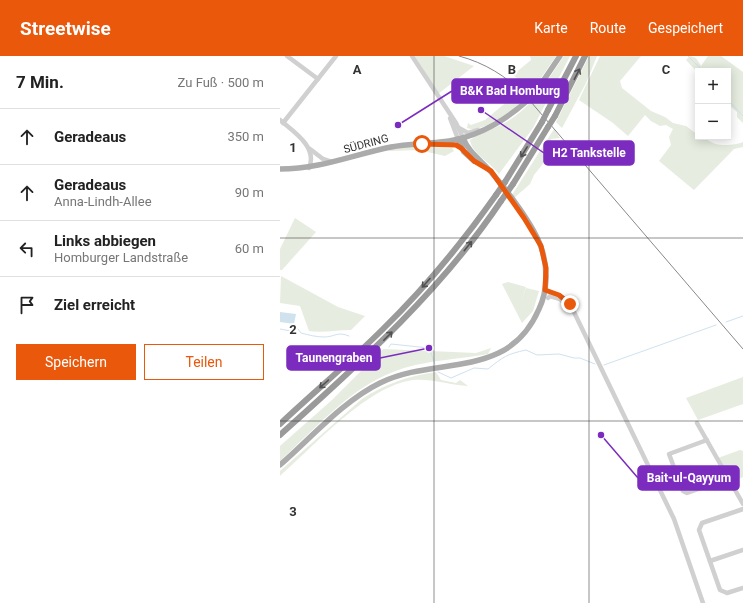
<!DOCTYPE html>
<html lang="de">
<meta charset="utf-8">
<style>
:root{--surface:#fff;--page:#f2f2f2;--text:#222;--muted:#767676;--line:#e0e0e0;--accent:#ea580c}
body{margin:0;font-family:Roboto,sans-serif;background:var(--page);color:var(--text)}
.controls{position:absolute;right:12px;top:12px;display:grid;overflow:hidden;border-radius:0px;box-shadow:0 2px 10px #0003}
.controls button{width:36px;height:36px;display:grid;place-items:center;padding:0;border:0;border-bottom:1px solid var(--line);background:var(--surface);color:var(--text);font:20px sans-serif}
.stop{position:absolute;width:12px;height:12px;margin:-9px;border:3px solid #ea580c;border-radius:50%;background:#fff}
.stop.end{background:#ea580c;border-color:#fff;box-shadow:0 1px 4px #0008}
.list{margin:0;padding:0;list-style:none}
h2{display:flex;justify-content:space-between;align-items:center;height:52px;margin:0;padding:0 16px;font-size:17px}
h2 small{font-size:13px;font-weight:400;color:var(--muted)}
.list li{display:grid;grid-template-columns:26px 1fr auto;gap:12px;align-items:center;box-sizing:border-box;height:56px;padding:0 16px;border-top:1px solid var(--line)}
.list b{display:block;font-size:15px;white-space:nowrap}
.list p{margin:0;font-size:13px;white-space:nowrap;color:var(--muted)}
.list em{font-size:13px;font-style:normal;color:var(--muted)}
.actions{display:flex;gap:8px;padding:12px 16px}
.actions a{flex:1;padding:9px 0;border:1px solid var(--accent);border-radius:0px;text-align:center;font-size:14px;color:var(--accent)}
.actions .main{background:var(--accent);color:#fff}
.icon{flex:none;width:22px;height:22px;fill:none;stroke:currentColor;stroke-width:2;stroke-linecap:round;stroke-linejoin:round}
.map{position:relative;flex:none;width:463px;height:547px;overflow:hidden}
header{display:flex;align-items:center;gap:24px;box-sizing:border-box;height:56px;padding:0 20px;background:var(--accent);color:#fff}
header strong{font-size:19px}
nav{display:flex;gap:22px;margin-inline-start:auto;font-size:14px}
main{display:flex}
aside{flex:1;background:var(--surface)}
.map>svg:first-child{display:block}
</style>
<header>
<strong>Streetwise</strong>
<nav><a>Karte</a><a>Route</a><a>Gespeichert</a></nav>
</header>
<main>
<aside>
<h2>7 Min.<small>Zu Fuß · 500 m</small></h2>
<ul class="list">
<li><svg class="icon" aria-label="ahead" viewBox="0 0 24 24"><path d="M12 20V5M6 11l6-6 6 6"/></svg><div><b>Geradeaus</b></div><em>350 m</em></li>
<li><svg class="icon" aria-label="ahead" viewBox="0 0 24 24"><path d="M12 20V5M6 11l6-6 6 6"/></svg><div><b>Geradeaus</b><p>Anna-Lindh-Allee</p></div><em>90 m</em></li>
<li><svg class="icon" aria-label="left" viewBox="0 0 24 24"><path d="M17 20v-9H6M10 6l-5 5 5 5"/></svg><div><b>Links abbiegen</b><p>Homburger Landstraße</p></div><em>60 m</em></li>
<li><svg class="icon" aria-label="arrive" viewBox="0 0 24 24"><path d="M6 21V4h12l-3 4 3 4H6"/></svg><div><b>Ziel erreicht</b></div></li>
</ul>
<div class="actions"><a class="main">Speichern</a><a>Teilen</a></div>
</aside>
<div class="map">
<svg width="463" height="547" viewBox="0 0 463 547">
<rect width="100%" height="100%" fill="#fff"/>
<g fill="#e6ecdf">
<polygon points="135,0 164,0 194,10 158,38"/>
<polygon points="250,0 276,0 252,35 233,19 251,4"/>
<path d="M284 0H290L253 72 219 118C211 107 192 98 190 84 202 76 218 72 231 63 255 47 268 23 284 0Z"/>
<polygon points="309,0 317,0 306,27 282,72 276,66"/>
<path d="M320 0H361L340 25 342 32 371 55 385 61 393 67 406 70 418 79V81C426 81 429 86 436 88 443 90 457 89 463 86V91L454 93 414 134 379 105 391 89 389 81 393 73 386 69 380 70 371 65 365 59 348 80 333 67 299 44Z"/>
<polygon points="410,0 416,2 421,10 428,0 441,0 463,16 463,67 457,61 457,56 448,48 448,15 418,15 418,17 406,4"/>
<path d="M239 37 246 43C234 53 202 78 187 72L188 67 191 69 205 64 229 44 233 46Z"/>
<polygon points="274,73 280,82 271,83 273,92 269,100 254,119 250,128 234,142 232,139"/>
<polygon points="127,90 172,92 174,95 165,100 139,94 109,95 111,93"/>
<polygon points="15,162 36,176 2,214 0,214 0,193"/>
<path d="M1 220 58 251 85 260 71 274C57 274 43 277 29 275L20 250 0 247Z"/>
<polygon points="228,226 246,231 240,248 246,232 259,235 253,255 242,267 222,228"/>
<path d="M211 292 208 298C180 303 151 304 124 312 74 327 37 371 0 405V390L52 344 103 293 196 297Z"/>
<path d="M156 316 161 324 176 327 180 324 188 330C171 329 149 322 133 324 87 330 34 390 0 420V415L82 343C105 328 128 320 156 316Z"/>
<polygon points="463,321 463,348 418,364 406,342"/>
<polygon points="460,394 463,395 463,421 451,427 438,402"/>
</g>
<polygon fill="#cfe2ee" points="0,256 16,258 14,268 0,266"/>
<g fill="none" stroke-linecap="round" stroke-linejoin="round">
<g stroke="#cfe2ee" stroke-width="1">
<polyline points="408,0 423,15"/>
<polyline points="448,44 463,60"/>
<polyline points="446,266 463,260"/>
<path d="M14 268 21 277C29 279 36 281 44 281 55 281 57 275 69 280"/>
<polyline points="0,273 16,276"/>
<polyline points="109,291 111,288 149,292 155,308"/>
<polyline points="324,309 436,269"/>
<path d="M158 316 171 322 194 312 208 313C223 301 227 298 246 294L257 299 279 298 294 302H300L315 308"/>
</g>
<g stroke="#d0d0d0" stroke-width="4.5">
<polyline points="7,0 38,23"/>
<polyline points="132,0 176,67 183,82"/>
<polyline points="170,62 178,83"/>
<path d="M0 64C14 76 38 91 29 112"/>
<polyline points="3,67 56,0"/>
<polyline points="179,72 188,77 198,74"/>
<polyline points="30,93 43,103 52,106"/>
<polyline points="265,234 282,241 293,254 394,463 423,547"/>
<polyline points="268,242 270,240 280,243 289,252"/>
<polyline points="417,367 463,448"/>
<polyline points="427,384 389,398 403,435 407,437 447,423"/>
<polyline points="376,427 396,418"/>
<polyline points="463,453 422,467 419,474 440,534 447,537 463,532"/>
<polyline points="430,505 463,494"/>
</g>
<g stroke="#ababab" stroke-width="5.5">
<polyline points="257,34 280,0"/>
<polyline points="178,83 184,96 194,105"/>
<path d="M0 113C40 113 72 99 111 91 127 88 143 88 160 86 193 83 222 67 247 45"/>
<path d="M0 409C31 382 63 345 100 327 157 299 228 325 259 253 268 234 268 211 261 191 254 170 227 134 211 116 201 104 189 97 183 82"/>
</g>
<g stroke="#9a9a9a" stroke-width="6">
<polyline points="268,54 296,0"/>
<polyline points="275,60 305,0"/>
<polyline points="225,126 262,66"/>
<polyline points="233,128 268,71"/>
<path d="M0 368C34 336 70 306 103 273 145 232 182 187 216 139"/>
<path d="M0 379C80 307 160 236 221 145"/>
</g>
<path stroke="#888" stroke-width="1" d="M179 0C205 7 226 20 245 39L463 293"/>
<polyline stroke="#ababab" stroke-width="5.5" points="247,45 257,34"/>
<g stroke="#9a9a9a" stroke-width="6">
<polyline points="262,66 268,54"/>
<polyline points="268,71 275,60"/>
<polyline points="216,139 225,126"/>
<polyline points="221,145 233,128"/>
</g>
</g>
<defs><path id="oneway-shaft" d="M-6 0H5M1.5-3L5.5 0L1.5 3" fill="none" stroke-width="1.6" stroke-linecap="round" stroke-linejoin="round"/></defs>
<g stroke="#525252">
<use href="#oneway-shaft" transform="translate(297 18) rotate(-63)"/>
<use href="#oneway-shaft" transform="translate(244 96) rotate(122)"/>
<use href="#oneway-shaft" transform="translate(188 190) rotate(-51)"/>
<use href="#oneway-shaft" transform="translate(146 227) rotate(132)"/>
<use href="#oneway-shaft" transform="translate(108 280) rotate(-45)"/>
<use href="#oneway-shaft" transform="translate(44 328) rotate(138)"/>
</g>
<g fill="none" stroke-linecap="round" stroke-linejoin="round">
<polyline stroke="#ea580c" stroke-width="5" points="142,88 176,89 181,92 194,105 211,115 244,162 261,190 266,212 265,234 279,239 290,248"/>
</g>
<path fill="none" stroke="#333" stroke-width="1" stroke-opacity="0.55" d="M154 0V547M309 0V547M0 182H463M0 365H463"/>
<g text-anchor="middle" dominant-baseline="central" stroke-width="4" stroke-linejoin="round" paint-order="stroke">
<g font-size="11" fill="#333" stroke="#fff">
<text transform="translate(86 88) rotate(-15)">SÜDRING</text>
</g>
</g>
<g font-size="13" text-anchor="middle" font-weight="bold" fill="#333" stroke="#fff" stroke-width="4" stroke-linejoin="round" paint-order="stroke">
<text x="77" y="18">A</text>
<text x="232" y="18">B</text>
<text x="386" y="18">C</text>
<text x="13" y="96">1</text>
<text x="13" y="278">2</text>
<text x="13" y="460">3</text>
</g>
<path fill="none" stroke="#7b2cbf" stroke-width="1.5" d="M118 69L172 35M201 54L264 97M149 292L100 302M321 379L358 422"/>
<g fill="#7b2cbf" stroke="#fff" stroke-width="1.5">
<circle cx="118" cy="69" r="4"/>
<circle cx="201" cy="54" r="4"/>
<circle cx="149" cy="292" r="4"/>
<circle cx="321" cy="379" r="4"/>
</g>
<g fill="#7b2cbf" stroke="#7b2cbf" stroke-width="1.5">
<rect x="172" y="23" width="116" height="24" rx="4"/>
<rect x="264" y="85" width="90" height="24" rx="4"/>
<rect x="7" y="290" width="93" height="24" rx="4"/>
<rect x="358" y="410" width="101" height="24" rx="4"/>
</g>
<g font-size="12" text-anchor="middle" font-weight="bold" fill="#fff">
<text x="230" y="39">B&amp;K Bad Homburg</text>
<text x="309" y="101">H2 Tankstelle</text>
<text x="54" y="306">Taunengraben</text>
<text x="409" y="426">Bait-ul-Qayyum</text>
</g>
</svg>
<div class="controls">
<button>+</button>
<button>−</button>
</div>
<div class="stop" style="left:142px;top:88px"></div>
<div class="stop end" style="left:290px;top:248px"></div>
</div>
</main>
